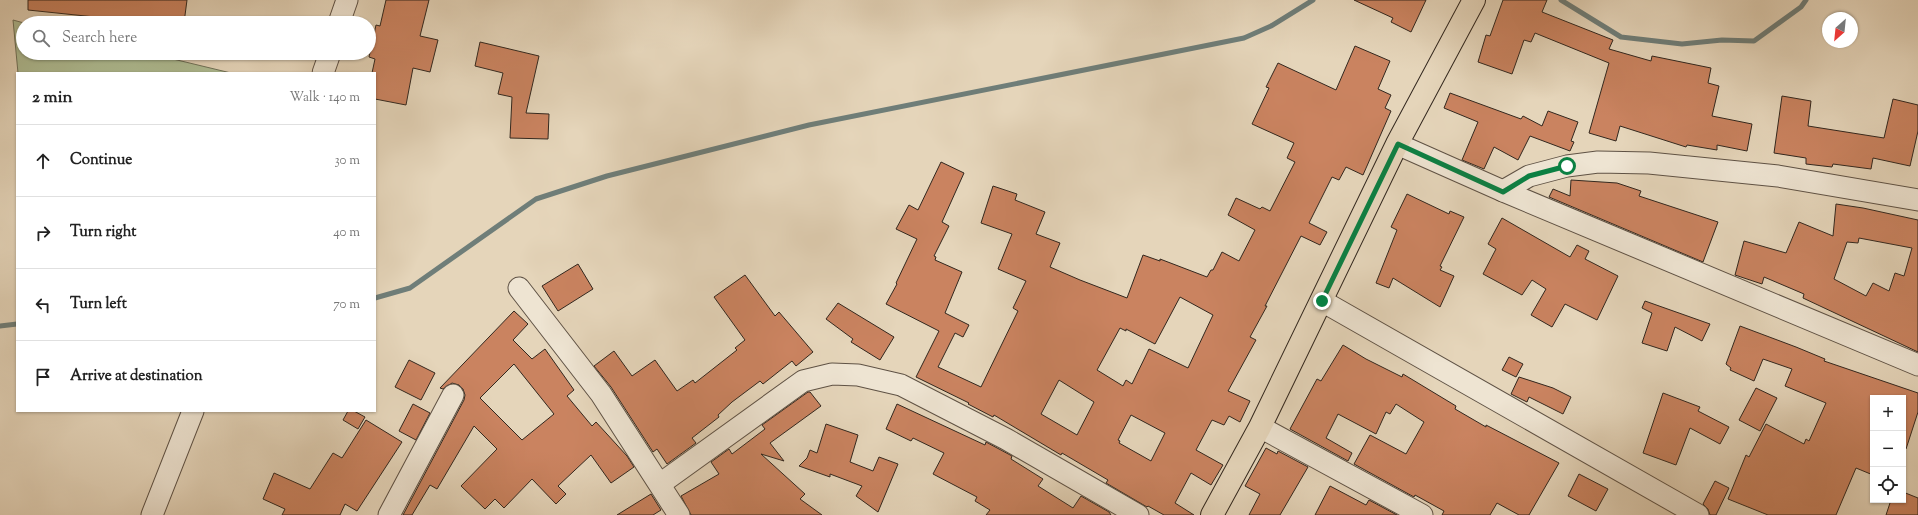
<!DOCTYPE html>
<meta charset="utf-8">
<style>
:root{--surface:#fff;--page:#f6f6f6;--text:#222;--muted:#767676;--line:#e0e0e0}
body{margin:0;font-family:"Sorts Mill Goudy",serif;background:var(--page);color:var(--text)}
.controls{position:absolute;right:12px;bottom:12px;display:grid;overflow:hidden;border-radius:0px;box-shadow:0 1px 3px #0004}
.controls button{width:36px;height:36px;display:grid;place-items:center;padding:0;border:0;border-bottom:1px solid var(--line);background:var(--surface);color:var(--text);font:20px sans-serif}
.compass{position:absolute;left:1822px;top:12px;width:36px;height:36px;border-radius:50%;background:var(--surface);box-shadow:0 1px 3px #0004;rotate:207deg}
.stop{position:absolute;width:12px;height:12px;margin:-9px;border:3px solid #0b8043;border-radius:50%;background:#fff}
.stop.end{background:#0b8043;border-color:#fff;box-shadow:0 1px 4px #0008}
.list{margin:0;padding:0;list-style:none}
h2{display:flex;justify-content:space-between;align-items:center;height:52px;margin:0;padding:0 16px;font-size:17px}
h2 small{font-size:13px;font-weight:400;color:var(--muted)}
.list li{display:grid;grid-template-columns:26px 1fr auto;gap:12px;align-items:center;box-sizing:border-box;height:72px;padding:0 16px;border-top:1px solid var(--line)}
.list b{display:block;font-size:15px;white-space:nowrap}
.list em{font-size:13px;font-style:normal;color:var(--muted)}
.icon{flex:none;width:22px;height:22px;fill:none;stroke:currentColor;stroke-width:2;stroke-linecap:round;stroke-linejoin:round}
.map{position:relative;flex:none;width:1918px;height:515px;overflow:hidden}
.search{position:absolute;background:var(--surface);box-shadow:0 1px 3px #0004;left:16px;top:16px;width:360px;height:44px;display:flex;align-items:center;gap:10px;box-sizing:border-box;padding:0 14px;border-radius:22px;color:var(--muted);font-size:15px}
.panel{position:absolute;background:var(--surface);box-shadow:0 1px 3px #0004;left:16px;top:72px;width:360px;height:340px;border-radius:0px}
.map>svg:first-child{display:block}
</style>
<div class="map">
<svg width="1918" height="515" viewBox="0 0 1918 515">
<rect width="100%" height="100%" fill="#e5d5ba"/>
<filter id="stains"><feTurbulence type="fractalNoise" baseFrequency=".005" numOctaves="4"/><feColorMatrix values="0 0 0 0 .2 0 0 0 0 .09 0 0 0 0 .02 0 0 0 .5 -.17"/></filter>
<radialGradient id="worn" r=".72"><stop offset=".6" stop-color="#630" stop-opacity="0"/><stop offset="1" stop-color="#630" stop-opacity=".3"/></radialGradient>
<polygon fill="#afbe95" stroke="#70725a" points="13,20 24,23 23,53 148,53 231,73 18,73"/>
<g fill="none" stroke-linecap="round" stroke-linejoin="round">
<g stroke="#6f7e79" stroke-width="5">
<polyline points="1561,0 1621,37 1682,44 1722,40 1754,41 1801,7 1806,0"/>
<polyline points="375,298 410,288 536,199 607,176 809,125 1244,38 1271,26 1313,0"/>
<polyline points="0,326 17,324"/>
</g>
</g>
<g fill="#ca8360" stroke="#32271e" fill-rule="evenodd">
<polygon points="28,0 187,0 184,23 144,19 143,22 28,10"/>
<polygon points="386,0 429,0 420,36 438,40 430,72 413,68 406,105 375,99 375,73 372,73 375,59 369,57 376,25 380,26"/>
<polygon points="1354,0 1426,0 1411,32 1391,22 1393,18"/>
<polygon points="1503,0 1547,0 1542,12 1613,40 1609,49 1651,61 1652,56 1711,68 1708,83 1719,86 1712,116 1752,124 1747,151 1717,145 1717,150 1687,145 1686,147 1620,126 1616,141 1589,133 1609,63 1535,33 1531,42 1524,40 1512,74 1478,62 1486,35 1490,36"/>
<polygon points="480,42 539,56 526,113 549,114 548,139 510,138 512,97 498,94 503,73 475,66"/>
<path d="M1355 46 1390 61 1378 89 1391 95 1385 108 1391 111 1363 175 1346 167 1339 180 1332 177 1309 223 1327 232 1320 245 1301 236 1265 306H1267L1250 337 1256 340 1228 391 1250 401 1240 422 1229 416 1224 425 1212 420 1196 450 1223 465 1211 485 1191 473 1175 503 1194 515H1164L1148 506 1147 507 1106 483 1108 480 1062 453 1061 455 994 415 993 417 968 404 969 403 916 377 939 331 886 304 897 284 896 283 917 239 896 229 909 205 918 210 941 162 964 173 942 222 949 226 934 256 936 257 935 260 962 272 945 313 969 325 963 337 955 333 938 367 981 387 1018 311 1013 308 1026 281 998 269 1012 234 981 223 993 186 1017 194 1015 200 1045 212 1036 234 1060 243 1050 267 1080 280 1127 298 1143 255 1160 261V259L1207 277 1211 270H1213L1222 252 1239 261 1255 230 1228 215 1236 198 1260 209 1262 207 1270 211 1295 162 1287 158 1294 143 1252 124 1269 88 1266 87 1278 63 1336 90ZM1180 297 1213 315 1188 368 1149 349 1132 384 1126 380 1123 386 1097 370 1120 328 1126 331V329L1155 344ZM1059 380 1094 402 1077 435 1041 414ZM1131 415 1165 433 1151 461 1119 443 1120 441 1118 440Z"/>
<polygon points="1450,93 1521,119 1523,116 1542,126 1548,111 1578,122 1571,141 1574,142 1570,151 1530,136 1518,160 1494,147 1484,169 1462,160 1478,122 1444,108"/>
<polygon points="1782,96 1811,101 1808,126 1884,138 1893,99 1918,105 1918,131 1910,166 1873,158 1871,169 1833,164 1832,167 1806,164 1806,158 1774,153"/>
<polygon points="1571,180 1617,183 1641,191 1639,196 1718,222 1703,262 1549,197 1553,189 1570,196"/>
<polygon points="1407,194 1449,214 1450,211 1464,217 1440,266 1442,267 1440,270 1454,276 1440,307 1393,278 1389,288 1376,283 1397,230 1391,227"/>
<path d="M1836 204 1863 208 1918 220V352L1803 298 1804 294 1764 277 1762 284 1735 275 1744 241 1786 253 1799 222 1833 236ZM1859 238 1912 248 1904 276 1895 273 1889 291 1873 283 1866 296 1834 279 1847 242 1858 243Z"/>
<polygon points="1502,218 1570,257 1577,245 1589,251 1585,259 1618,276 1597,320 1565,304 1552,327 1531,315 1546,289 1532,280 1522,295 1483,274 1496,249 1488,244"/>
<polygon points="578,264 593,289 558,311 542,286"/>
<polygon points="745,275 775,316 779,312 813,352 796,366 792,361 763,384 760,381 732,402 718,415 719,417 692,438 696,443 667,464 657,449 653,452 611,387 594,366 614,351 632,376 655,360 677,391 693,380 695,383 737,350 735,348 745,340 714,297"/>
<polygon points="1645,301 1710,324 1702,341 1675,327 1667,351 1642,343 1652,313 1642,308"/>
<polygon points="838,303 894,337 880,360 851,342 853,339 826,319"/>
<path d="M514 311 528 324 513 340 532 359 545 349 574 390 567 396 592 426 596 422 627 456 634 467 611 483 591 455 558 486 566 494 556 504 532 479 504 508 495 499 485 509 461 486 497 449 474 426 437 489 430 485 412 515H403L464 400 465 395 463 389 459 385 452 383 443 389 440 388ZM514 364 554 414 522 440 480 398Z"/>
<polygon points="1740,326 1796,347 1825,359 1824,361 1918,393 1918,412 1906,449 1903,449 1903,398 1873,398 1873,475 1856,468 1836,515 1768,515 1728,499 1746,455 1749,457 1766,424 1804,444 1806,439 1809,441 1826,403 1785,386 1792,369 1763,359 1754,381 1730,370 1731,368 1726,364"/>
<polygon points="1343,345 1366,359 1402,377 1403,374 1456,406 1455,409 1486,427 1486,425 1559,463 1529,515 1519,515 1497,503 1490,515 1442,515 1444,511 1415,495 1414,497 1354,464 1370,435 1406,454 1424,422 1396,404 1390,414 1386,412 1376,434 1338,414 1326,438 1352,453 1348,461 1290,429 1317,379 1321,381"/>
<polygon points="1509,357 1523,364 1516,377 1502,370"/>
<polygon points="409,360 435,373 421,400 395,387"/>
<polygon points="1519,377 1553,388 1571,397 1563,414 1529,397 1527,402 1511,394"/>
<polygon points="1756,388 1777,398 1760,431 1739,420"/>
<polygon points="808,392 810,392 821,406 770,443 784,461 761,454 805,494 800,499 822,515 691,515 681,496 719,474 711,462 729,449 732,454 765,429 762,425"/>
<polygon points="1663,393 1700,407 1698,411 1729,427 1720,444 1690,428 1676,465 1643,453"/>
<polygon points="413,404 430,413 416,440 399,431"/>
<polygon points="897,404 985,445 986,442 1012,456 1011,459 1043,479 1038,486 1073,508 1081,496 1109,512 1111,515 986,515 990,510 975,501 977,497 933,474 944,453 913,438 911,441 886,429"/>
<polygon points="348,411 354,411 365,417 358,429 343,420"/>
<polygon points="366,420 402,442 357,511 345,504 340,515 282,515 285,509 263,499 274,473 310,489 333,453 342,458"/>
<polygon points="826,424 858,435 850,462 873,471 879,457 898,464 878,512 856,496 862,486 830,474 830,477 799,466 807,458 810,450 817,453"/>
<polygon points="1266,448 1277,454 1278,451 1308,467 1280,515 1249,515 1260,494 1245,486"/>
<polygon points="1579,474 1608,489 1596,511 1568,496"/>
<polygon points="1715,481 1729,488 1716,515 1710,515 1708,509 1703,504"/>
<polygon points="1330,486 1366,505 1369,500 1397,515 1315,515"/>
<polygon points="1903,492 1918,498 1918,515 1886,515 1891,500 1903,500"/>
<polygon points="651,494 661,510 653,515 617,515"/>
</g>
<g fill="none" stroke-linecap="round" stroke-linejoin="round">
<defs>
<g id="minor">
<polyline points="339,23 347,0"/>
<polyline points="323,73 330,53"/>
<polyline points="1397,144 1503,191 1918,365"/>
<polyline points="1503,191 1529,176 1567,166 1598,162 1649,163 1778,176 1918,200"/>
<polyline points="519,288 601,394 679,515"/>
<polyline points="1322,301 1698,515"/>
<polyline points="1260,427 1422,515"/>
<polyline points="660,484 803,381 832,374 858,375 901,385 1006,439 1138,515"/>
<polyline points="152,515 193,411"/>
<polyline points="389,515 453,395"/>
</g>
<polyline id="major" points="1212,515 1260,427 1397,144 1474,0"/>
</defs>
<use href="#minor" stroke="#5f5245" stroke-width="23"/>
<use href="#major" stroke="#32271e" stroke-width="24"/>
<use href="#minor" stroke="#eee4d2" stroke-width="21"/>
<use href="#major" stroke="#e5d5ba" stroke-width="22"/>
</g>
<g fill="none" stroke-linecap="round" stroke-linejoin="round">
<polyline stroke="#0b8043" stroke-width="5" points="1322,301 1398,144 1503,192 1529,176 1567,166"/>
</g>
<rect width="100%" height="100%" filter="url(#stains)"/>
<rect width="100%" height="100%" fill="url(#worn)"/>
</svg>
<div class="controls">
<button>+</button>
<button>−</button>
<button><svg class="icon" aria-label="locate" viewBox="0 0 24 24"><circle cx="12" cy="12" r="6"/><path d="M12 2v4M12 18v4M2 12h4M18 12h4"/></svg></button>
</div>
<svg class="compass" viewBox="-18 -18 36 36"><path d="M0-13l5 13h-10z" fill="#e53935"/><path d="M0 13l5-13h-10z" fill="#767676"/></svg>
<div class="stop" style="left:1567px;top:166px"></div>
<div class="stop end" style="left:1322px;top:301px"></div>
<div class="search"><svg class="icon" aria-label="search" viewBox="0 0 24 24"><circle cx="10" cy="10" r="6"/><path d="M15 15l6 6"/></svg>Search here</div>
<section class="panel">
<h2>2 min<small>Walk · 140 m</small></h2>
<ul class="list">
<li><svg class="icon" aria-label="ahead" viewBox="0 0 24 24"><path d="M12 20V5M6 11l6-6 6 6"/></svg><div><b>Continue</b></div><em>30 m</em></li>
<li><svg class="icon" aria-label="right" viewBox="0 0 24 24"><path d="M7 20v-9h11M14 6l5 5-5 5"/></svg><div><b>Turn right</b></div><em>40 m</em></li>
<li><svg class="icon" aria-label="left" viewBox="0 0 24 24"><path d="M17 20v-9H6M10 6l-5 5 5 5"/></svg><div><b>Turn left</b></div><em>70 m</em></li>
<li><svg class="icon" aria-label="arrive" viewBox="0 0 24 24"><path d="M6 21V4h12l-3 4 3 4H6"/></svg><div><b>Arrive at destination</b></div></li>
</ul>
</section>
</div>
